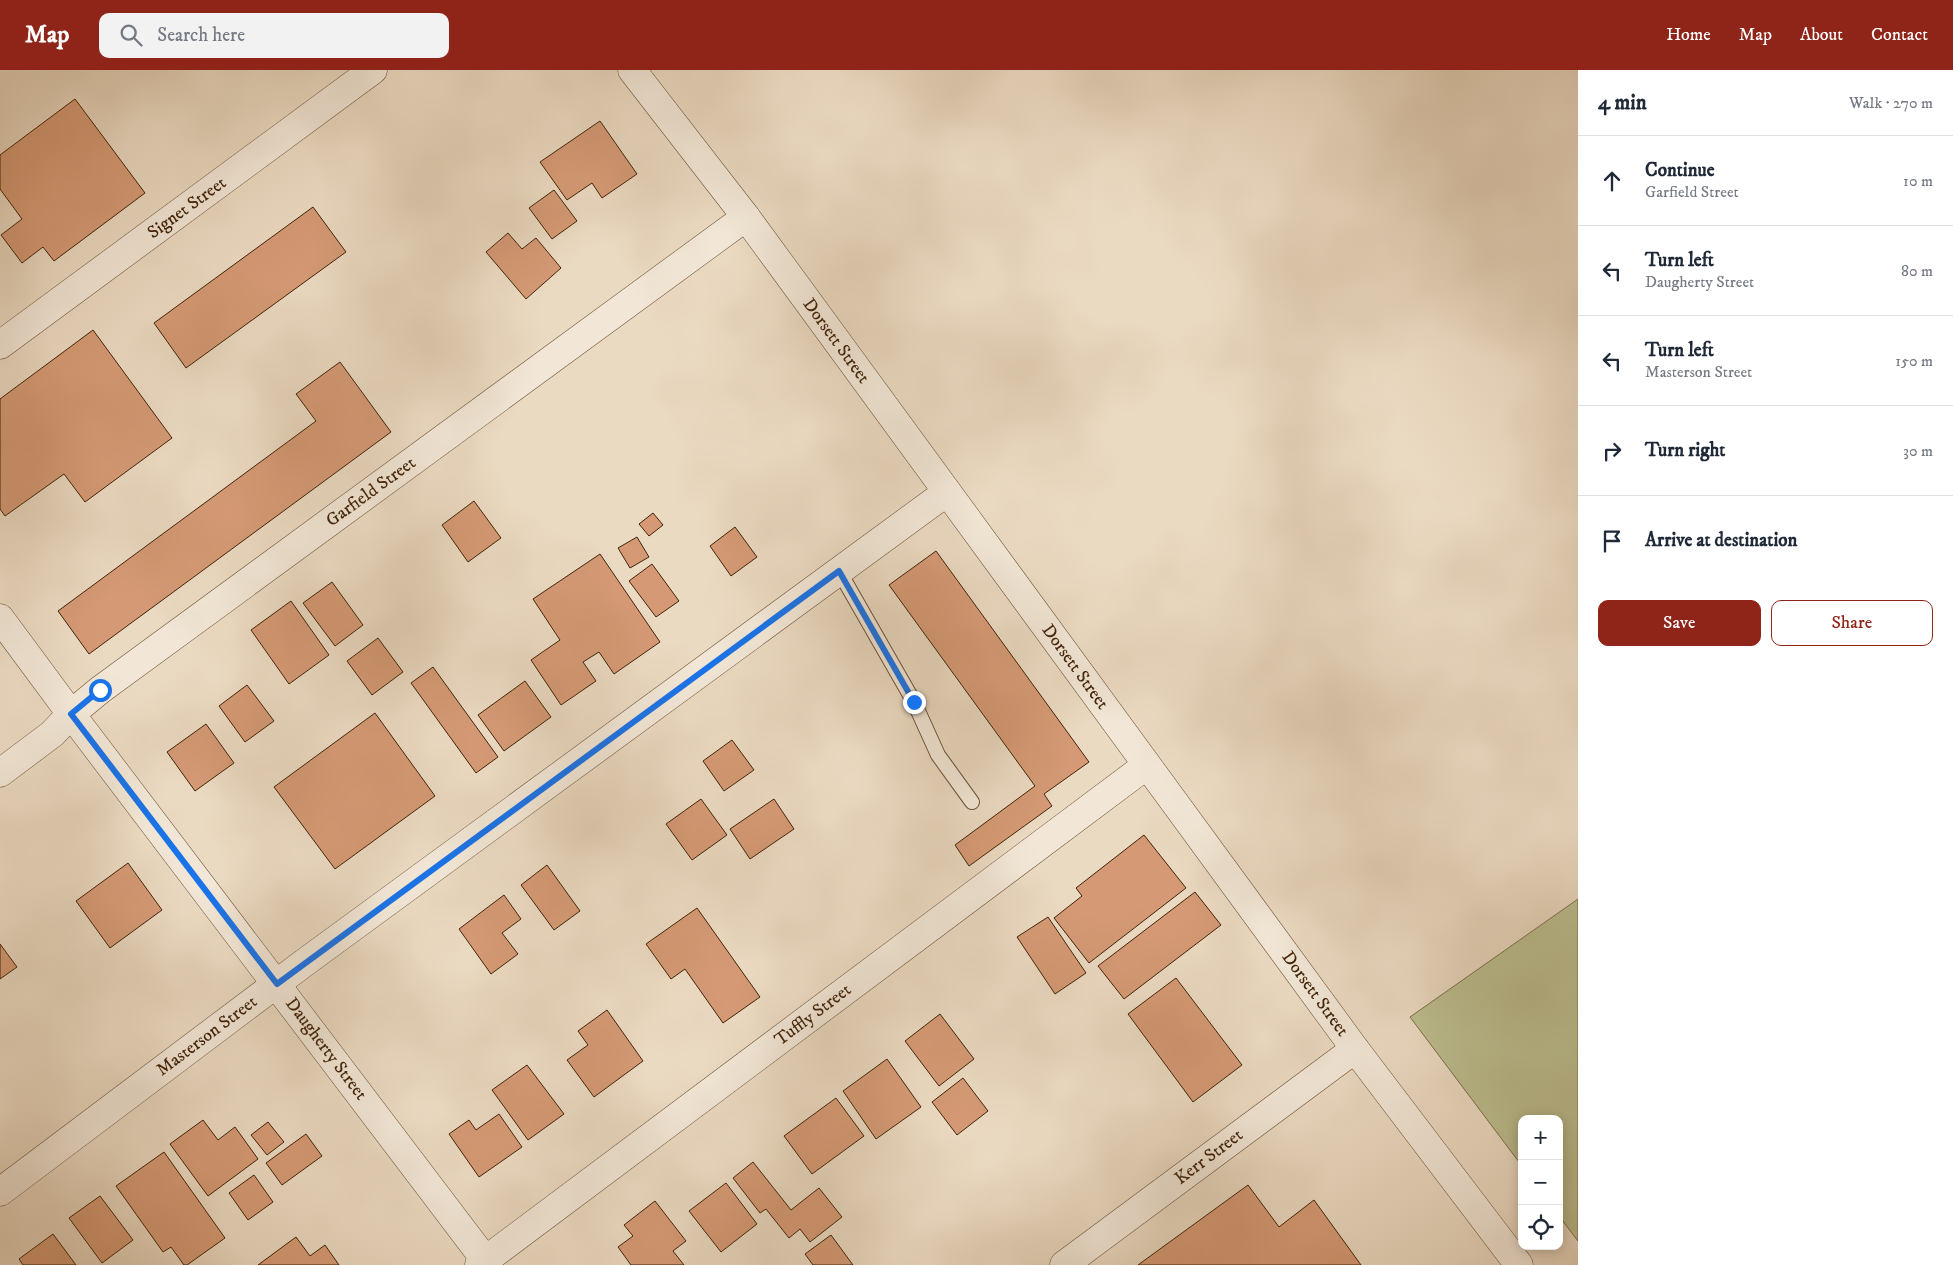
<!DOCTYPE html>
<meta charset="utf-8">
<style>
:root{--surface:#fff;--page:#f2f2f3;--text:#1f2937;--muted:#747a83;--line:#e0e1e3;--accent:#8f2418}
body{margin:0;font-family:"IM FELL DW Pica",serif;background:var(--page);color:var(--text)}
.controls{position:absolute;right:15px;bottom:15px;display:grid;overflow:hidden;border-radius:10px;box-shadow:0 2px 12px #0003}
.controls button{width:45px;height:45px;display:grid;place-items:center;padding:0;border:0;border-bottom:1px solid var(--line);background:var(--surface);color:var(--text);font:25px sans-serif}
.stop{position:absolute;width:15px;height:15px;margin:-11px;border:4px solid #1a73e8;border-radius:50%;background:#fff}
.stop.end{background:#1a73e8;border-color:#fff;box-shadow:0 1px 5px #0008}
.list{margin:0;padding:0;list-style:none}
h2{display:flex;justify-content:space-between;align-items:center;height:65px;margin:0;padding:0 20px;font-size:21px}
h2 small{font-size:16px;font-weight:400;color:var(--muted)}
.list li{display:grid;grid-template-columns:32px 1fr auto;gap:15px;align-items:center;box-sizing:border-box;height:90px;padding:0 20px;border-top:1px solid var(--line)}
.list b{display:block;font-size:19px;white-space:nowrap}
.list p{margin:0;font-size:16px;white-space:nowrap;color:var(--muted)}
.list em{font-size:16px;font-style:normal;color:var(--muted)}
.actions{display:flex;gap:10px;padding:15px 20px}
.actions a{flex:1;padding:11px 0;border:1px solid var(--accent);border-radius:10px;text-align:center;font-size:18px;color:var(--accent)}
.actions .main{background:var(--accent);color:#fff}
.icon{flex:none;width:28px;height:28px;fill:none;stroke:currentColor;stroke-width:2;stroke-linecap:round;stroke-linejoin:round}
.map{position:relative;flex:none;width:1578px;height:1195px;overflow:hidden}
header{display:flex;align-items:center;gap:30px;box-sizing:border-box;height:70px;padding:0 25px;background:var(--accent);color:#fff}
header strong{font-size:24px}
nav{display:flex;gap:28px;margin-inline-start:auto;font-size:18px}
.search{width:350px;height:45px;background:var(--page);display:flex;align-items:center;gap:12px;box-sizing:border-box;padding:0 18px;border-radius:10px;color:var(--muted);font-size:19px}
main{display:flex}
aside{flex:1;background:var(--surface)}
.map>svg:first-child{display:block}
</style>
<header>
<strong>Map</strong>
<div class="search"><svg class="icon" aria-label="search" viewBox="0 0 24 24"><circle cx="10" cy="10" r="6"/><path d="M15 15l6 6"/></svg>Search here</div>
<nav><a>Home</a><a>Map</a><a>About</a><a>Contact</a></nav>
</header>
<main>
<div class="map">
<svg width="1578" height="1195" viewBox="0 0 1578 1195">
<rect width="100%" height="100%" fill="#ebdac2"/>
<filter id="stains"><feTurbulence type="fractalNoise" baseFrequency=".004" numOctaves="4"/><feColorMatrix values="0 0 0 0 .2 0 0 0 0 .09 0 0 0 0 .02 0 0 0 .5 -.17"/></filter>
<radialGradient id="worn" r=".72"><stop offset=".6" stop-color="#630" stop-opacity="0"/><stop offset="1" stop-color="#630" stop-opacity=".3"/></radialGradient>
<polygon fill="#bcbe90" stroke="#7e704c" points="1578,829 1578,1171 1559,1146 1559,1049 1522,1049 1522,1096 1410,947"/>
<g fill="#d59a75" stroke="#412309">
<polygon points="75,29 145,123 54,191 43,177 22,193 1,165 22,149 0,119 0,85"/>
<polygon points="600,51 637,104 602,128 592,113 567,130 540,92"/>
<polygon points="554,120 577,151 552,169 529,138"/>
<polygon points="313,137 346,182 186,298 154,253"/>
<polygon points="508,163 522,179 536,168 561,198 526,229 486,182"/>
<polygon points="93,260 172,368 85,432 64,404 5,446 0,439 0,329"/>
<polygon points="340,292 391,362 89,584 58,541 316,351 296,324"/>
<polygon points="474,431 501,468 468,492 442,455"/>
<polygon points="653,443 663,455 649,466 639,454"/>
<polygon points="735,457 757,487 731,506 710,476"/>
<polygon points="637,467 649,487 630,498 618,478"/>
<polygon points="936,481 1089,692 1044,724 1052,736 969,796 955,775 1035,716 889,515"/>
<polygon points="600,484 660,572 614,604 599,582 583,592 596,611 561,635 531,590 560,570 533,529"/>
<polygon points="652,494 679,531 656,547 629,511"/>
<polygon points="332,512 363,555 335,576 303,533"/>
<polygon points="291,531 329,585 289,614 251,560"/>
<polygon points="378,568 403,602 372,625 347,591"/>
<polygon points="433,597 498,687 476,703 411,613"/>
<polygon points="525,611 551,647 504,681 478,645"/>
<polygon points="247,615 274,651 245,672 219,636"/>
<polygon points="375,643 435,726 335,799 274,717"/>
<polygon points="206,654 234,693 195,721 167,682"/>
<polygon points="732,670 754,700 724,721 703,691"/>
<polygon points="701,729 727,765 692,790 666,754"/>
<polygon points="774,729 794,759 750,789 730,759"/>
<polygon points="1144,765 1186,818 1089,893 1054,848 1082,826 1076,818"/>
<polygon points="128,793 162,840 110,878 76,831"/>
<polygon points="547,795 580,841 554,860 521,815"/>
<polygon points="1195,822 1221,855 1124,929 1098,896"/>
<polygon points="504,825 521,849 502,863 518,884 491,904 459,859"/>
<polygon points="697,838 760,927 723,953 685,899 671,909 646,874"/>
<polygon points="1048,847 1086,903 1055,924 1017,867"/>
<polygon points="0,874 17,897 0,909"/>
<polygon points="1176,908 1242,995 1193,1032 1128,944"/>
<polygon points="607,940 643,991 594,1027 567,990 588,975 578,961"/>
<polygon points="940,944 974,989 939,1016 905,971"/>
<polygon points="887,989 921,1037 876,1069 843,1021"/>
<polygon points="527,995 564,1044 528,1070 492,1020"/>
<polygon points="963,1008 988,1041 957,1065 932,1032"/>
<polygon points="836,1028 864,1066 812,1104 784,1066"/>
<polygon points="499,1044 522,1077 479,1107 449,1064 469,1050 476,1060"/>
<polygon points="203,1050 218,1070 235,1057 258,1089 208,1126 170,1074"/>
<polygon points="268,1052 284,1072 267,1085 251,1065"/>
<polygon points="306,1064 322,1086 282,1115 266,1093"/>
<polygon points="164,1082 225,1168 187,1195 184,1195 171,1177 163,1182 116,1116"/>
<polygon points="753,1092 791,1140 819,1118 842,1147 810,1172 800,1159 789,1168 766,1139 760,1143 733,1108"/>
<polygon points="254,1105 273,1132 248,1150 229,1123"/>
<polygon points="726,1113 757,1154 721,1182 689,1141"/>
<polygon points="1248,1115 1279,1157 1314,1130 1361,1195 1138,1195"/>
<polygon points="100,1126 133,1170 102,1193 69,1148"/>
<polygon points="655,1131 686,1171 673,1181 684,1195 631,1195 618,1177 633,1166 624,1155"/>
<polygon points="53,1164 76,1195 23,1195 19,1189"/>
<polygon points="831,1165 853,1195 813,1195 805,1184"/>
<polygon points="296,1167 310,1186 325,1175 339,1195 258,1195"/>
</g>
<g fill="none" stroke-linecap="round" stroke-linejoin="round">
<defs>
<polyline id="service" points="839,501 914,632 938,685 972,732"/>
<g id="minor">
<polyline points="632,0 746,147 1355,979 1519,1195"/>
<polyline points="0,275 373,0"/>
<polyline points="0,548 71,644 489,1195"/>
<polyline points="0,703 52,664 71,644 100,620 746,147"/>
<polyline points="0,1122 304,893 947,422"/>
<polyline points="479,1195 1147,695"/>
<polyline points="1064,1195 1355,979"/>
</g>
</defs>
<use href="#service" stroke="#6c5137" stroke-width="16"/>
<use href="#minor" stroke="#6c5137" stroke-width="29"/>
<use href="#service" stroke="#f2e7d7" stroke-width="14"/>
<use href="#minor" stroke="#f2e7d7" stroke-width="28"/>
</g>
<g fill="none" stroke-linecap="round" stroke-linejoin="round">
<polyline stroke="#1a73e8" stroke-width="6" points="100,620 71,644 277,914 839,501 914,632"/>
</g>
<g text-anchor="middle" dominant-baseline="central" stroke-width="4" stroke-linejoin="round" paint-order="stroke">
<g font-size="18" fill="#412309" stroke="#f2e7d7">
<text transform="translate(187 138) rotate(-36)">Signet Street</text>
<text transform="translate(836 271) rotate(54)">Dorsett Street</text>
<text transform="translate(371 422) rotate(-36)">Garfield Street</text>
<text transform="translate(1075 597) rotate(54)">Dorsett Street</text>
<text transform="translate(1315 924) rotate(54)">Dorsett Street</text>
<text transform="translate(813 945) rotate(-37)">Tuffly Street</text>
<text transform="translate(207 966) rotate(-37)">Masterson Street</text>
<text transform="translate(326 979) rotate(53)">Daugherty Street</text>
<text transform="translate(1209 1087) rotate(-37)">Kerr Street</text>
</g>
</g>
<rect width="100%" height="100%" filter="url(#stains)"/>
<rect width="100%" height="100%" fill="url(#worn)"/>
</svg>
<div class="controls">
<button>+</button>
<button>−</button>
<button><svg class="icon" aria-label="locate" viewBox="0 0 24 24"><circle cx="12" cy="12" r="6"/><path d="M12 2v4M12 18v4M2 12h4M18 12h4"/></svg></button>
</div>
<div class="stop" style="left:100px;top:620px"></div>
<div class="stop end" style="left:914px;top:632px"></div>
</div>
<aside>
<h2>4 min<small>Walk · 270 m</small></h2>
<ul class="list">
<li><svg class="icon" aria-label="ahead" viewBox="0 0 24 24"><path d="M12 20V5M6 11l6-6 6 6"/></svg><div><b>Continue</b><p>Garfield Street</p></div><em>10 m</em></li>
<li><svg class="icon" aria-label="left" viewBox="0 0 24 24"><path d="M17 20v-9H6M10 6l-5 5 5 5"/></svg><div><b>Turn left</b><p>Daugherty Street</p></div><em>80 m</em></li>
<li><svg class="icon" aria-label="left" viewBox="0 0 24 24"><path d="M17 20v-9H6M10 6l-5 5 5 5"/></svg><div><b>Turn left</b><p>Masterson Street</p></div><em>150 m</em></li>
<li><svg class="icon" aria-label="right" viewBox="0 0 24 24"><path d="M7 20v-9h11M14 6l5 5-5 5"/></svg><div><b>Turn right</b></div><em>30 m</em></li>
<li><svg class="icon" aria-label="arrive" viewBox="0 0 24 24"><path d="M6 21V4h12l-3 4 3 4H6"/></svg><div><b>Arrive at destination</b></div></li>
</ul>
<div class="actions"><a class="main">Save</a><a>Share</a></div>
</aside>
</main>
